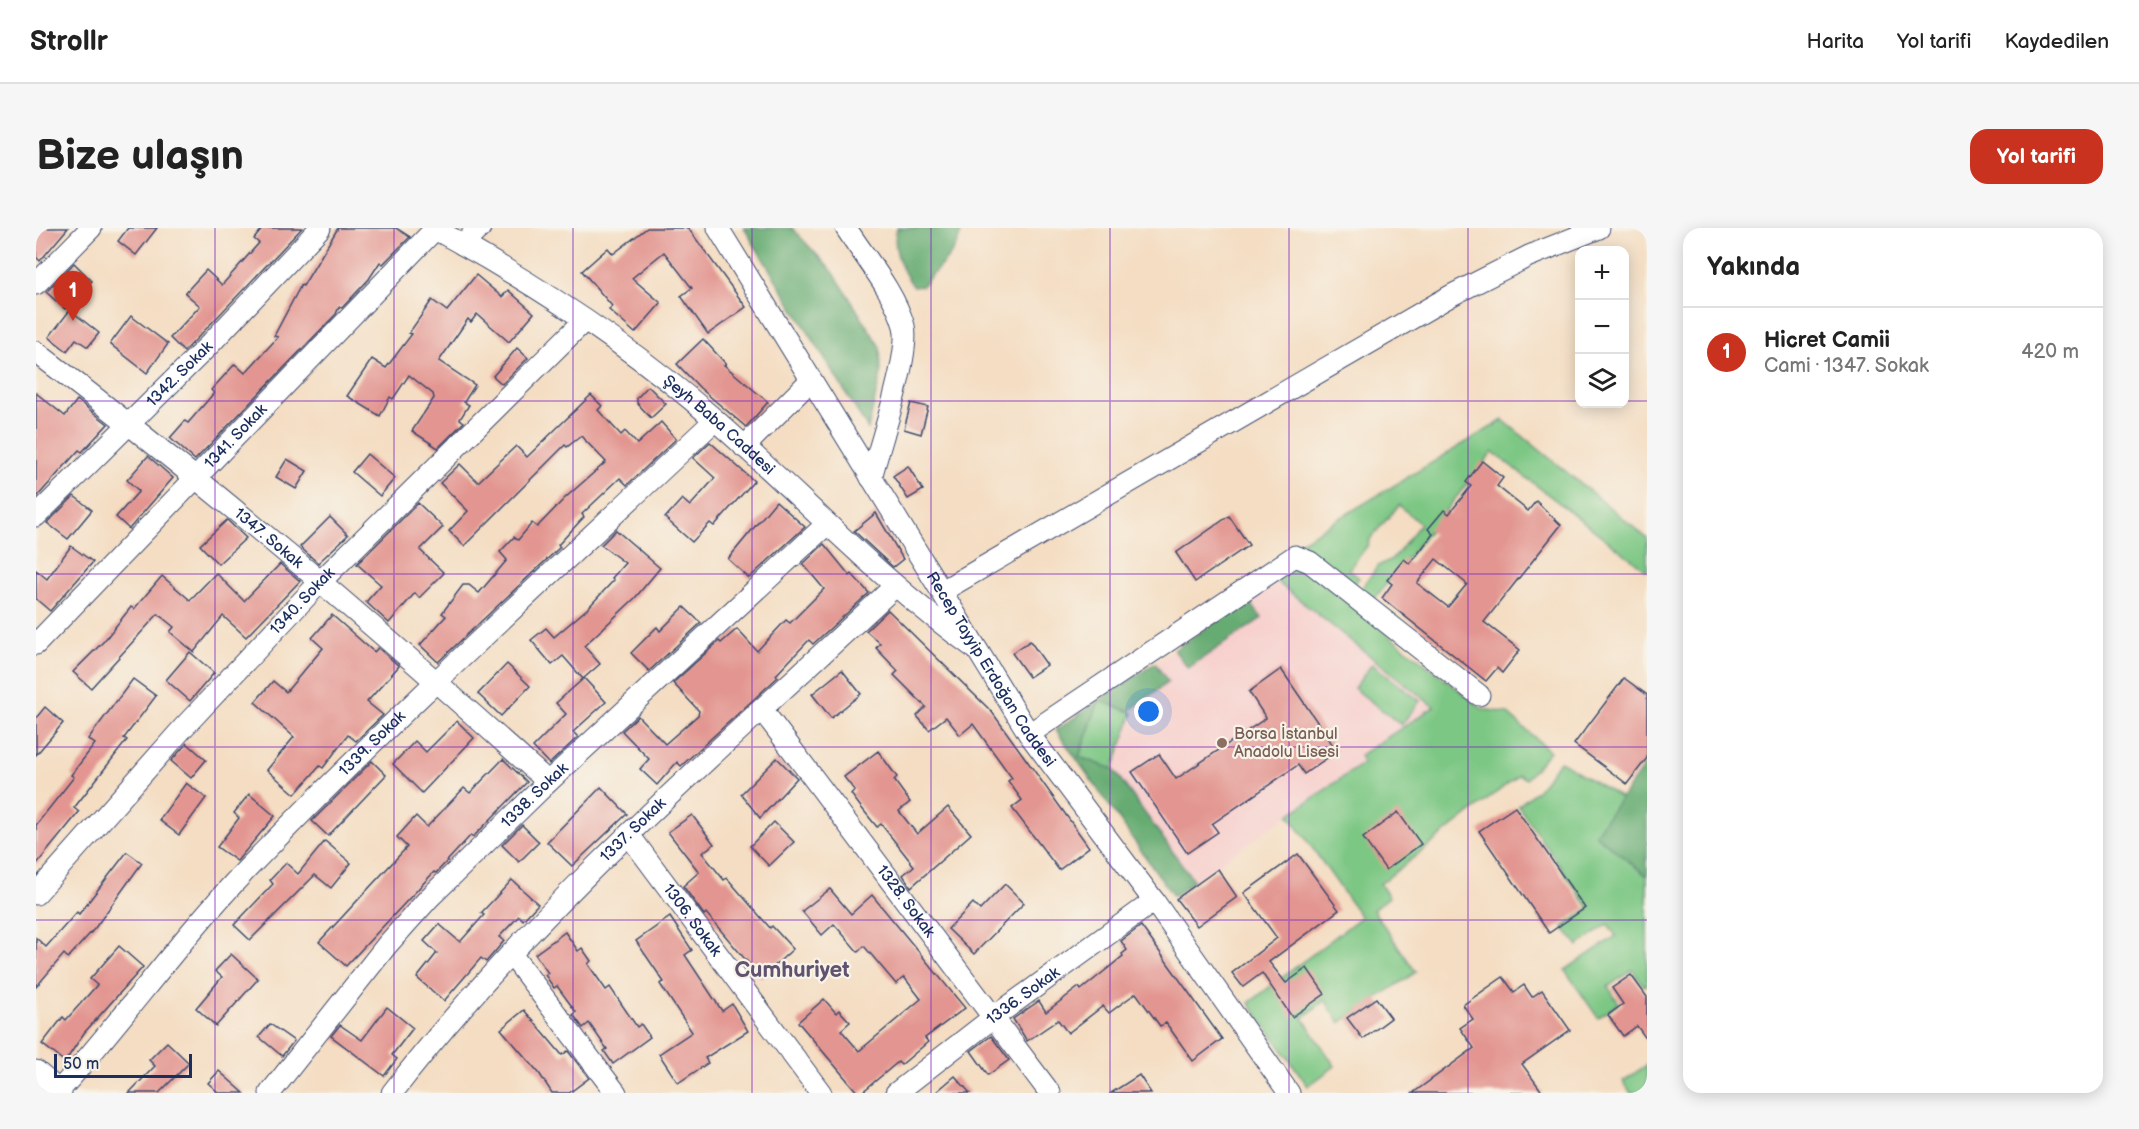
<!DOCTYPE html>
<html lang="tr">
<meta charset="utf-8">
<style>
:root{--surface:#fff;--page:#f6f6f6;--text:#222;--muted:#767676;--line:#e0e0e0;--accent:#c8321e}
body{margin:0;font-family:"Balsamiq Sans",sans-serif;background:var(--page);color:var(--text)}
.controls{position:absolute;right:18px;top:18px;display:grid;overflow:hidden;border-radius:12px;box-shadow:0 3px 15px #0003}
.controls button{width:54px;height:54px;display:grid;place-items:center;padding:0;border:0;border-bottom:2px solid var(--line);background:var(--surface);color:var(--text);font:30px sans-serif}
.scale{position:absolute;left:18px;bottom:15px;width:138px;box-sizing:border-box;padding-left:6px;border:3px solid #1b2f5e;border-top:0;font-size:16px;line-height:21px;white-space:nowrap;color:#1b2f5e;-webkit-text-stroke:4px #f7f3e8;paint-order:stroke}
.you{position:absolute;left:1113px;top:484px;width:21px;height:21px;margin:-15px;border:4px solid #fff;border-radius:50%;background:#1a73e8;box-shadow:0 0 0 9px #1a73e833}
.badge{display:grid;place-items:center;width:39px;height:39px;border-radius:50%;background:var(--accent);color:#fff;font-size:20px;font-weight:700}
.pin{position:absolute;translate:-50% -50px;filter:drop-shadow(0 2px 3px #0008)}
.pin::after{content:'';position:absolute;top:32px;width:21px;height:18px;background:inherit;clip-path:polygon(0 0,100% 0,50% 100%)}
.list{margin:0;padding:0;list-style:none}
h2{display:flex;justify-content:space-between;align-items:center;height:78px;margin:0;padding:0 24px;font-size:26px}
h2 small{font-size:20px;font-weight:400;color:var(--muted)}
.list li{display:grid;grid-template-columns:39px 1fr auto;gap:18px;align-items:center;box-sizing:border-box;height:90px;padding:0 24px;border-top:2px solid var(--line)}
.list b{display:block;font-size:22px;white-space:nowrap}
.list p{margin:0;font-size:20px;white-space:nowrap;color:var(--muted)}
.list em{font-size:20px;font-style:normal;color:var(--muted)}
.icon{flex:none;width:33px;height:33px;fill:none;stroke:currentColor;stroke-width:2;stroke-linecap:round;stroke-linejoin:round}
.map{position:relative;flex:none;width:1611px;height:865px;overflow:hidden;border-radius:18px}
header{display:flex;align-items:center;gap:36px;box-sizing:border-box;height:84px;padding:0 30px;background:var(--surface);border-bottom:2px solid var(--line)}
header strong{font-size:28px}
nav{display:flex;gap:33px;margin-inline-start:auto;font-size:21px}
.intro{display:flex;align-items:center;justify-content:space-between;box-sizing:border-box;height:144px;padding:0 36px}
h1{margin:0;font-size:42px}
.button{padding:15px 27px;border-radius:18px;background:var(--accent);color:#fff;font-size:21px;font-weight:700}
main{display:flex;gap:36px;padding:0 36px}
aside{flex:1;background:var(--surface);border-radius:18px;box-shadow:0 3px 15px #0003}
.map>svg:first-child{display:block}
</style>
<header>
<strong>Strollr</strong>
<nav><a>Harita</a><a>Yol tarifi</a><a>Kaydedilen</a></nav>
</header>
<div class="intro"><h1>Bize ulaşın</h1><a class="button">Yol tarifi</a></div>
<main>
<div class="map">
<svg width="1611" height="865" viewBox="0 0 1611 865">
<rect width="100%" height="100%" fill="#f7f3e8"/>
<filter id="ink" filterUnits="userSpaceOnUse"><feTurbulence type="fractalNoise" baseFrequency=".0167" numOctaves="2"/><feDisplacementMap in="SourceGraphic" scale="12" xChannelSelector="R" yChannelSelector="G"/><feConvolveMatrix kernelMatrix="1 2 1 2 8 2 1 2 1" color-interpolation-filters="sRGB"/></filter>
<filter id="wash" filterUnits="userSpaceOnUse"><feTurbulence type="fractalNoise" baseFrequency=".008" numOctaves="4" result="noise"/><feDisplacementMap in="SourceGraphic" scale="24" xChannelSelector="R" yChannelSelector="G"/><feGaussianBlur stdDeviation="1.35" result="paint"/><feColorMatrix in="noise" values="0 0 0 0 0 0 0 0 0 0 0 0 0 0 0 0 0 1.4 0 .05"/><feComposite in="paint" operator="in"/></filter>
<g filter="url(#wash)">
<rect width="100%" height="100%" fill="#f4ddc2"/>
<polygon fill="#f7d0cd" points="1240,353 1399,479 1324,527 1327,535 1137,668 1020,502"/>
<g fill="#7dc784" stroke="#4c7b71" stroke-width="1.5">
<polygon points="1467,192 1611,310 1611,343 1457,224 1335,375 1322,365 1342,338 1359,329 1384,296 1363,277 1334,311 1332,317 1313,341 1323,350 1315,359 1259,317"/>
<polygon points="1263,337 1447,481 1471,485 1514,523 1490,551 1483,547 1344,656 1353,669 1337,682 1380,744 1304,795 1289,772 1267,790 1299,838 1272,858 1213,775 1325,689 1253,587 1327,535 1324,527 1398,479 1240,353"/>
<polygon points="1336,436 1384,473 1365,497 1318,460"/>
<polygon points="1063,472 1097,485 1077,541 1043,529"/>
<polygon points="1524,533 1585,570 1559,606 1611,648 1611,756 1608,758 1596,742 1572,759 1583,775 1562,790 1529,742 1580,708 1572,696 1542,718 1527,699 1553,680 1482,578 1502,561"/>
<polygon points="1611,837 1611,865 1595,865 1587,853"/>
</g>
<g fill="#66ac72" stroke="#406e68" stroke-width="1.5">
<polygon points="708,0 756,0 798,45 844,119 845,146 832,201"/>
<path d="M861 0H926C922 25 901 40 886 58L878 59C866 44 855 19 861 0Z"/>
<polygon points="1212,372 1226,390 1152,440 1138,422"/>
<polygon points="1119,435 1132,454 1093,483 1063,473 1043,529 1077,541 1158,653 1137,668 1020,502"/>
<polygon points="1611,534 1611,648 1559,606"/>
</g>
<g id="blocks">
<g fill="#e39691" fill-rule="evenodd">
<polygon points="0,0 32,0 4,33 0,29"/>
<polygon points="92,0 121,0 100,27 82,13"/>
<polygon points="227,0 266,0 148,124 134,110 164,78 149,65 170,42 186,57 223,15 218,11"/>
<polygon points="302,0 360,0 374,9 347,36 344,34 333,51 306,80 303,79 300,86 159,232 134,210 149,193 152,195 178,165 175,162 199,136 209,145 242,109 238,108 265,57 267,58"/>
<polygon points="611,0 652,0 710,79 672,106 645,68 656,60 628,24 596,50 625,75 599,105 573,82 576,78 546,43 572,20 577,26"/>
<polygon points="38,35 56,53 29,81 10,64"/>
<polygon points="440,47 466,69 472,62 498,85 473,114 441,86 435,94 432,91 403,133 439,157 428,174 433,177 424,191 428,194 402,220 376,203 398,170 397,166 373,147 357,171 354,169 344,188 311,168 336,131 350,140 376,106 373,105 396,72 411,83"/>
<polygon points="34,82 63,105 52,119 40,111 31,123 13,109"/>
<polygon points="95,88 132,116 111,145 74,116"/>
<polygon points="667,111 690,136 688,137 732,174 710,199 664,160 641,136"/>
<polygon points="481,120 492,130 466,156 457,148"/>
<polygon points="612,158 630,176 615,190 601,175 601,170"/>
<polygon points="0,165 29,188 41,172 72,196 46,224 43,222 0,270"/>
<polygon points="555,167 566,178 562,182 585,207 589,203 601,216 625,194 640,211 591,257 584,250 546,286 548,289 522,317 524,319 402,434 384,417 410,388 406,385 427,357 433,357 443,365 471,332 464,324 478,309 482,312 496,295 501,299 529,270 570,234 545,208 531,219 529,217 428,318 413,303 432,283 404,255 424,236 442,254 480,218 491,229"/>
<polygon points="875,175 892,179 885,206 868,201"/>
<polygon points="674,214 718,253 678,298 674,295 656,314 629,290 646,271 654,278 679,250 657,230"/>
<polygon points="331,226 359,250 344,268 316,244"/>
<polygon points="112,228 137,250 93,301 80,289 103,263 91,252"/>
<polygon points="251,231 271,243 260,261 240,249"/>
<path d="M1446 233 1467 250 1461 258 1492 283 1500 273 1525 297 1448 394 1484 422 1466 445 1461 440 1450 453 1346 370 1356 356 1351 352 1368 331 1374 336 1397 306 1392 301 1408 282 1413 286 1435 258 1430 254ZM1400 331 1431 356 1412 379 1381 355Z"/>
<polygon points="872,238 887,262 872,271 857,248"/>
<polygon points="38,268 56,282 32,311 11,295"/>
<polygon points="740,273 769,299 713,350 692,331"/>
<polygon points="382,275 407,299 384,322 408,345 383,370 379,365 353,395 330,374 345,357 321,336"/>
<polygon points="840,285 867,331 857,339 818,303"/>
<polygon points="1193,288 1213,317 1159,354 1140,325"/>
<polygon points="294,289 312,307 282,335 264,319"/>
<polygon points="191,292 210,310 182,336 164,317"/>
<polygon points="580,302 624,340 599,370 548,418 564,436 548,450 570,474 537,504 542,509 513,536 497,519 530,486 520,475 547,451 527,428 516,437 495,412 510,400 518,409 551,381 578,352 576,350 589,335 565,317"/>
<polygon points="788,316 814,348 816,346 833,365 777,416 773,412 740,447 742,449 645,538 641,534 621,557 604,541 613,531 586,503 602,488 629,516 662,487 663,483 637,455 683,413 685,415 701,401 721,423 750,392 754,395 788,361 767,336"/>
<polygon points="35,318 57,334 14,383 0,371 0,342 11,351"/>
<polygon points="244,336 264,353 210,409 187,388 158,424 134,404 138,399 122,386 55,460 37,444 68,413 95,379 98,381 126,348 154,372 180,345 208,373"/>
<polygon points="648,379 665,395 613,443 595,425 621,399 624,403"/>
<polygon points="852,382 956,484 1053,619 1023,642 976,580 986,572 972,553 976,550 937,496 924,507 910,489 893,502 881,488 890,479 858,447 862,443 840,420 844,415 830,403"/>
<polygon points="296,387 338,424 342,420 363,438 331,474 347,487 320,513 312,507 287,540 284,538 259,566 231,542 258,509 219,474 237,453 250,464 287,420 276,410"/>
<polygon points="994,413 1011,437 993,449 976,425"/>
<polygon points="154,424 178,445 154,473 130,452"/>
<polygon points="471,436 494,458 465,488 442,466"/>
<polygon points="1245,441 1301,523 1268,546 1262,537 1176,596 1182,604 1151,625 1096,544 1123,526 1140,551 1230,490 1213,464"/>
<polygon points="806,442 825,466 795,490 776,466"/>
<polygon points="1588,450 1611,467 1611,530 1591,556 1538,516"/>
<polygon points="97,451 120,468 88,510 91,512 38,580 43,584 0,637 0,597 38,549 35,547 59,516 52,511"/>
<polygon points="9,479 27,495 0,527 0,490"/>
<polygon points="421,493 438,510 386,565 357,536 379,513 390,524"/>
<polygon points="151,515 170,532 155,550 135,533"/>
<polygon points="842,523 861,549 858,552 874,574 863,583 881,606 912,579 935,606 875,659 867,647 878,638 845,596 841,599 824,578 815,566 819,563 808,549"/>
<polygon points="741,530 761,550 724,590 705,566"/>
<polygon points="467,531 491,554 448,598 437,609 435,607 400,645 398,644 310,738 283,714 371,619 361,609 380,588 391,599 428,560 434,565"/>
<polygon points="336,533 350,547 292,608 276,593"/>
<polygon points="150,555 170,570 143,607 123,592"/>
<polygon points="565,559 591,586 536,638 511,614"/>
<polygon points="213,566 239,588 201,633 181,619 203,590 198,585"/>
<polygon points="1479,579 1549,680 1513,705 1443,603"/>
<polygon points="1362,584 1385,616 1350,642 1327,610"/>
<polygon points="656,587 678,616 666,625 688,652 691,650 734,700 736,698 757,721 725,750 670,685 668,687 647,658 663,644 632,604"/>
<polygon points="738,594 758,614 733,638 714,618"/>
<polygon points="486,597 503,614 483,634 466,617"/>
<polygon points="289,613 315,635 295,660 279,647 214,712 198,697 237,656 234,652 250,635 262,646"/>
<polygon points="91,624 106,635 59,700 32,730 28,726 0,759 0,710 10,719 41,684 43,686"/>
<polygon points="1262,626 1303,682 1233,734 1250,755 1271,740 1289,766 1256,789 1226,745 1207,759 1196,745 1241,710 1208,665"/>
<polygon points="1182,641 1201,669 1161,698 1140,671"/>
<polygon points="476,652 502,676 487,692 483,688 463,709 468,713 450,734 445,730 408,773 381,750 401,725 388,713 403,696 424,714 448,687 445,685"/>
<polygon points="969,656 988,675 938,726 912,701 937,675 944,682"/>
<polygon points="794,661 815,686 836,667 929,780 889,810 892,814 865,837 862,834 825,865 822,865 762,794 788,771 800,785 803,782 814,794 805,802 823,823 885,771 868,749 860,756 828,718 822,724 798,696 786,707 766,683"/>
<polygon points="634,689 656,722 649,727 686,783 696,776 712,803 669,830 672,835 642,855 623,826 656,804 624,756 628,754 600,713"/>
<polygon points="1105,698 1186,811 1157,833 1130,795 1124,798 1100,765 1073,785 1067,778 1032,805 1022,792 991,813 977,791 1003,773 1010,784 1043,759 1045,762 1087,728 1086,726 1091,722 1085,713"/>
<polygon points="529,704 542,723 546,720 555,733 552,736 570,762 574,759 601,799 605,796 614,809 577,836 568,823 571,821 553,795 547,800 539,789 537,787 540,784 521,758 518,760 509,747 512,745 499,726"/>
<polygon points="83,718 107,739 48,805 29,834 6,816 27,789 30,792 61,757 54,751"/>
<polygon points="195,726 222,751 180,798 160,780 186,749 179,743"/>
<polygon points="1595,747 1611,769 1611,812 1601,798 1587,808 1572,787 1587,776 1576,760"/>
<polygon points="1467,749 1478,764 1488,757 1496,769 1506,762 1534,802 1486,836 1507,865 1377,865 1438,820 1424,800 1437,791 1427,777"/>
<polygon points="1340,770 1355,790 1327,811 1311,790"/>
<polygon points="351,779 377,800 356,827 361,831 348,848 295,808 304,797 326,812"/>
<polygon points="488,782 526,827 532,823 553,850 533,865 516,865 503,845 465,801"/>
<polygon points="234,796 258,813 246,828 223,809"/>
<polygon points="955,808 973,832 952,847 935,823"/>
<polygon points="131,814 153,835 123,865 93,865 119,838 113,832"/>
<polygon points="183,843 208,865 183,865 172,855"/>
<polygon points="1103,847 1115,865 1075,865"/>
<polygon points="919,848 934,865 899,865"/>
</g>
</g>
</g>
<g filter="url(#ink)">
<use href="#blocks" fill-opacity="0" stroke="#3c496d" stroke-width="1.5"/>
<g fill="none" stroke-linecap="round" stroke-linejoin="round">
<defs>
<g id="minor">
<path id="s1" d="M397 0C495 53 595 118 678 191 765 267 843 352 937 419"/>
<path id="s2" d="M682 0 993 506 1118 673 1253 865"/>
<path d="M810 0C829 30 858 63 868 98 875 125 843 219 835 250"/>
<polyline points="426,16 444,0"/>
<polyline points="0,56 55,0"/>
<path id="s3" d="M0 124C177 259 347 404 512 554"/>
<polyline points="708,219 775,152"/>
<path id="s4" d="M0 288 174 116 284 0"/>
<polyline points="906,363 1416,67 1493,28 1563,0"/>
<path id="s5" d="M0 416 399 1"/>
<path id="s6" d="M727 483 1014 865"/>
<polyline points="993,506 1259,328 1274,334 1443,467"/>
<path id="s7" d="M593 607 785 865"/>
<path id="s8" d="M0 666 147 500 284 354 548 93"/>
<polyline points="475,726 580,865"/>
<polyline points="0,843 25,865"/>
<path id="s9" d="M21 865C87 792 143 712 211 641 361 485 522 340 679 192"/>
<path id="s10" d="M234 865 351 717 393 670 512 554 791 296"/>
<path id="s11" d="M356 865C501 677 685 521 858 359"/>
<path id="s12" d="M860 865 958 789 1118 673"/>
</g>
</defs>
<use href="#minor" stroke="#3c496d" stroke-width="23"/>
<use href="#minor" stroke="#fff" stroke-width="21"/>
</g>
</g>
<path fill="none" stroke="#7b2cbf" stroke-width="1.5" stroke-opacity="0.55" d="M179 0V865M358 0V865M537 0V865M716 0V865M895 0V865M1074 0V865M1253 0V865M1432 0V865M0 173H1544M1588 173H1611M0 346H1611M0 519H1611M0 692H1611"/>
<circle fill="#8d6e63" stroke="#f7f3e8" stroke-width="2" cx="1186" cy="515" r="6"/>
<g text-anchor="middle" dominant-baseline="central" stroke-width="4.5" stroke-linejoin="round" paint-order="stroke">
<g font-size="16" fill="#1b2f5e" stroke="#f7f3e8">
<text stroke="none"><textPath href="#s4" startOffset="202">1342. Sokak</textPath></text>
<text stroke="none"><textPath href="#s1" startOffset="348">Şeyh Baba Caddesi</textPath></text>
<text stroke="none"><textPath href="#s5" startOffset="288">1341. Sokak</textPath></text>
<text stroke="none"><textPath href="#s3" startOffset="298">1347. Sokak</textPath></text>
<text stroke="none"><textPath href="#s8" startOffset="396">1340. Sokak</textPath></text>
<text stroke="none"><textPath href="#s2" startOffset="519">Recep Tayyip Erdoğan Caddesi</textPath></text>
<text stroke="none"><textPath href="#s9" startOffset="471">1339. Sokak</textPath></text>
<text stroke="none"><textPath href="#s10" startOffset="399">1338. Sokak</textPath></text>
<text stroke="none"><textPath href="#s11" startOffset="357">1337. Sokak</textPath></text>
<text stroke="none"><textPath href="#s6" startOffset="238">1328. Sokak</textPath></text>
<text stroke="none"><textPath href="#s7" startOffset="106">1306. Sokak</textPath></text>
<text stroke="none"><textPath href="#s12" startOffset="160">1336. Sokak</textPath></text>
</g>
<g font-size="16" fill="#785e54" stroke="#f7f3e8" text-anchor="start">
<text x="1198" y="506">Borsa İstanbul<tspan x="1198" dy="18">Anadolu Lisesi</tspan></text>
</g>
<g font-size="22" font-weight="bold" fill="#615370" stroke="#f7f3e8">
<text x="756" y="742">Cumhuriyet</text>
</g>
</g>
</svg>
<div class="controls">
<button>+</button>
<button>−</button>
<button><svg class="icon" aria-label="layers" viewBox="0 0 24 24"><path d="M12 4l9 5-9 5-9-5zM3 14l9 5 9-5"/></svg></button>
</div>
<div class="scale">50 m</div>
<div class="you"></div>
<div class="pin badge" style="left:37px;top:93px">1</div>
</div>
<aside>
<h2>Yakında<small></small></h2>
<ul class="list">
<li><span class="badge">1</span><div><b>Hicret Camii</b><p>Cami · 1347. Sokak</p></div><em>420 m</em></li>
</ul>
</aside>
</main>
